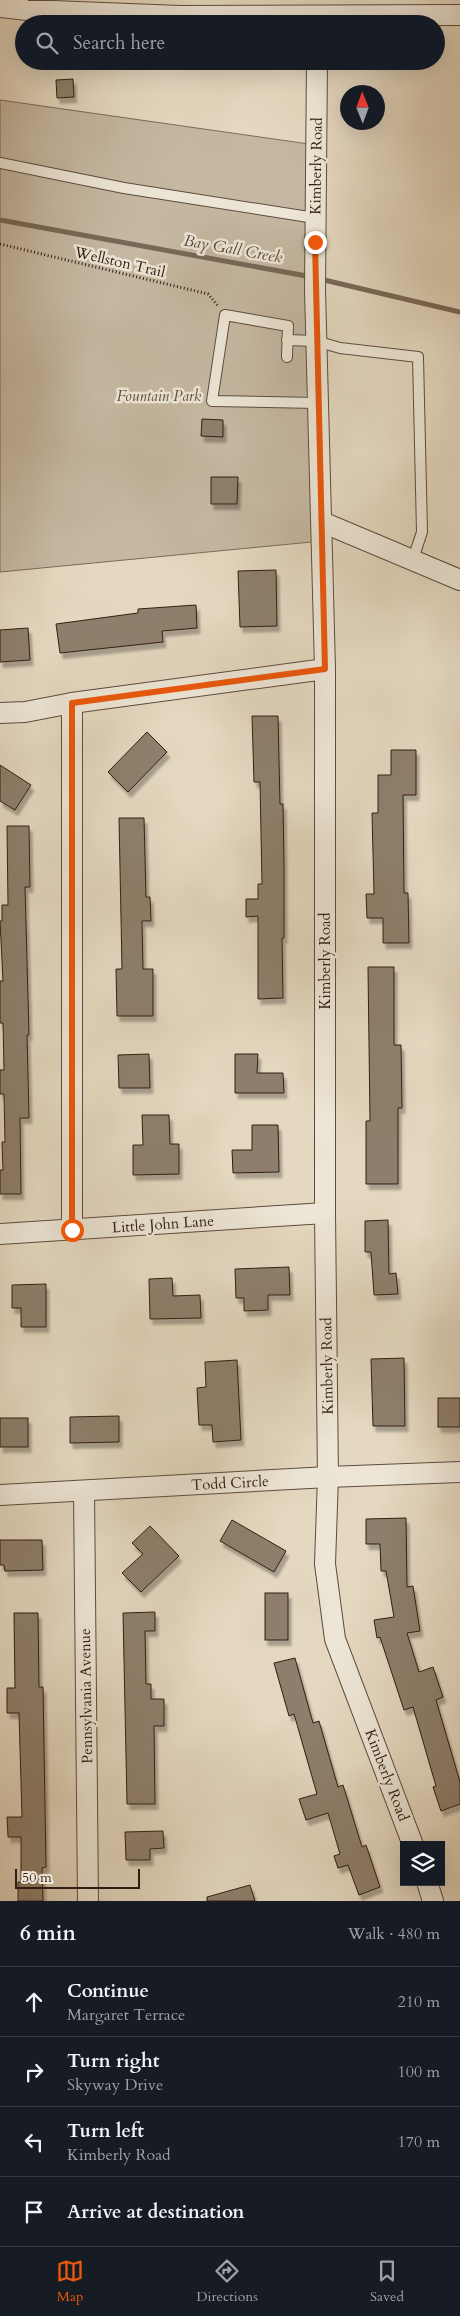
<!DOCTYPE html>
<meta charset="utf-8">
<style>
:root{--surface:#171b24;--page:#20242c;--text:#f1f3f6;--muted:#9ea1a6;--line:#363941;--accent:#ea580c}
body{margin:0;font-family:Cardo,serif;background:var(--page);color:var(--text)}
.controls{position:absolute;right:15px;bottom:15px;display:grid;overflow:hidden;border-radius:0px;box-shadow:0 5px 20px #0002}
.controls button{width:45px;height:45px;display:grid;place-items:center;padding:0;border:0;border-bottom:1px solid var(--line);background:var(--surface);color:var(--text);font:25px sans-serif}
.compass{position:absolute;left:340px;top:85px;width:45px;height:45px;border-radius:50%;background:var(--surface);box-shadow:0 5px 20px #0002;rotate:359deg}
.scale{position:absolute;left:15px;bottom:12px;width:125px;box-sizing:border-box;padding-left:5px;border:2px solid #301e12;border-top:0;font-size:14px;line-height:18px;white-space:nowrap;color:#301e12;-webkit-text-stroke:4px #ede6d6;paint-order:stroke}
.stop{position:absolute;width:15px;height:15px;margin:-11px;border:4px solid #ea580c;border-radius:50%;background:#fff}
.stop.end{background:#ea580c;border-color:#fff;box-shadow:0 1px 5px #0008}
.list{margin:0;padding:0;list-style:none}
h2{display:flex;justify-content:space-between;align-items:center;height:65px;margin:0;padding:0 20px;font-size:21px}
h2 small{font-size:16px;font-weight:400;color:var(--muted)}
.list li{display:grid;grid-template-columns:32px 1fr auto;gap:15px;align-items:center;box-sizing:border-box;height:70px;padding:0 20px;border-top:1px solid var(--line)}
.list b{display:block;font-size:19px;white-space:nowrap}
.list p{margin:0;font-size:16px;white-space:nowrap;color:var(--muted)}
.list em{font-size:16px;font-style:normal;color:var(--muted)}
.icon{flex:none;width:28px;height:28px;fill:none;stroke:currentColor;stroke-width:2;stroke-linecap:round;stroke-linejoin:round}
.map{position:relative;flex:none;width:460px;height:1901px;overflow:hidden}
.search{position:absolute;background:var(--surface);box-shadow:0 5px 20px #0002;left:15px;right:15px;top:15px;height:55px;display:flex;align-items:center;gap:12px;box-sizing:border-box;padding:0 18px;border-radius:28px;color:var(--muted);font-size:19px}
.sheet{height:345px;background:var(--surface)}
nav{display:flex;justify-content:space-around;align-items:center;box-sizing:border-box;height:70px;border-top:1px solid var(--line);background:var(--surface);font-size:14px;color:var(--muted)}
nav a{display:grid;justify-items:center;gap:2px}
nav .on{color:var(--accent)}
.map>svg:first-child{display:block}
</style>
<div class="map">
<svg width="460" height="1901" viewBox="0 0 460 1901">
<defs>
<filter id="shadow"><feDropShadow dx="3" dy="5.5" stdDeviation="1" flood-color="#0004"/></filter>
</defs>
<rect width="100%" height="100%" fill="#e4d8c0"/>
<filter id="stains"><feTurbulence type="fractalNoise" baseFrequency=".004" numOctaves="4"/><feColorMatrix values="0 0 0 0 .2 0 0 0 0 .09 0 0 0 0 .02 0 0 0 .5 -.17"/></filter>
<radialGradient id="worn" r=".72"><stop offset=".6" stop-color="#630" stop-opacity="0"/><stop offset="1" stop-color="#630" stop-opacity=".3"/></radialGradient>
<polygon fill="#c5b8a2" stroke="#7a6b5a" points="0,100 316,145 322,541 0,572"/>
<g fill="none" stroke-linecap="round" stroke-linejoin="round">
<g stroke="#776857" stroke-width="5">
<polyline points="0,220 312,277"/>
<polyline points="320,279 460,312"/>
</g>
</g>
<g fill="#8e7f6c" stroke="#301e12" filter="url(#shadow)">
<polygon points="73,79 74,97 57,98 56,80"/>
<polygon points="202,419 223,420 223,437 201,436"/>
<polygon points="211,477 238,477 237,504 211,504"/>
<polygon points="276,570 277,626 240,627 238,571"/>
<polygon points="196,605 197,628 162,631 163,642 60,653 56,624 138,613 138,609"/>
<polygon points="28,628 30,660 0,662 0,630"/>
<polygon points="252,716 278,716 280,804 283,804 284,865 284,938 282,938 283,998 258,999 258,916 246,917 246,899 258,899 258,884 262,884 260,782 254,782"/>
<polygon points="147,732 167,752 128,792 108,772"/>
<polygon points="391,750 416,750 416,795 403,795 404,893 408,893 409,943 383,943 383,918 367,918 366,894 374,894 372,813 378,813 378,775 391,775"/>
<polygon points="0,765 31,785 15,810 0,801"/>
<polygon points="119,818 144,818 146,897 150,897 151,921 142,921 143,969 153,969 153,1016 117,1016 116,969 122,969"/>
<polygon points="7,826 29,826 30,887 25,887 29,1035 27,1035 29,1118 20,1118 21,1194 0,1194 0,1170 3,1170 2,1142 5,1142 4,1094 0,1094 0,1070 4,1070 3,1023 0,1023 0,981 3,981 0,921 2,921 2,905 8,905"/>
<polygon points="368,967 394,967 394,1045 401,1045 402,1108 398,1108 398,1184 366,1184 366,1121 370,1121"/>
<polygon points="149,1054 150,1088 119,1088 118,1055"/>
<polygon points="235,1054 258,1054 257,1073 283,1073 284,1093 235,1093"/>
<polygon points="142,1115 169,1115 170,1144 179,1144 179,1174 133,1175 133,1145 143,1145"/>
<polygon points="252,1125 278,1125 279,1172 233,1173 232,1150 252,1150"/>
<polygon points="388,1220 389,1274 396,1273 398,1294 374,1295 371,1252 365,1252 365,1221"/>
<polygon points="289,1267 290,1295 268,1295 268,1310 244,1311 244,1298 236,1298 235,1269"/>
<polygon points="172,1278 173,1296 200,1295 201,1318 150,1319 149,1279"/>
<polygon points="46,1284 46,1327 21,1327 21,1308 12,1308 12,1285"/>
<polygon points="404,1358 405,1426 373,1426 371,1359"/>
<polygon points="237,1360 241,1440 213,1442 212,1425 199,1425 197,1388 206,1387 205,1362"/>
<rect x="438" y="1398" width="22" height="29"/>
<polygon points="119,1416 119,1442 70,1443 70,1417"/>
<rect x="0" y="1418" width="28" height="29"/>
<polygon points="406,1518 407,1587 413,1586 420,1631 407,1633 419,1672 433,1667 443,1697 436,1700 460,1782 460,1804 441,1811 433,1787 436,1786 413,1707 404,1710 380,1637 377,1638 374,1620 394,1617 386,1571 381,1571 380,1544 366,1544 366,1519"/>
<polygon points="232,1520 286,1551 274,1572 220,1541"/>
<polygon points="150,1526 179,1556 141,1592 122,1573 143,1554 132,1543"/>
<polygon points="0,1540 42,1540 43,1570 5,1571 4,1565 0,1565"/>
<rect x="265" y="1593" width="23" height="47"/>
<polygon points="155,1612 155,1631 145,1631 146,1684 151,1684 151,1699 164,1699 164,1726 154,1726 155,1804 127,1804 123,1613"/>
<polygon points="14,1613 38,1613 39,1687 43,1687 44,1746 46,1867 42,1868 43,1901 18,1901 18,1882 21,1882 21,1837 8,1837 7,1817 22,1817 19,1713 7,1713 7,1688 15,1688"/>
<polygon points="295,1658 313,1723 319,1721 338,1787 343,1785 362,1847 366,1845 380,1887 359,1895 348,1865 338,1868 334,1856 340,1854 328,1813 306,1820 299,1799 317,1794 294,1714 289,1716 274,1663"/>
<polygon points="163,1831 164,1848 150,1849 150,1860 126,1860 125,1832"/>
<polygon points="250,1885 255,1901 207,1901 207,1897"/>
</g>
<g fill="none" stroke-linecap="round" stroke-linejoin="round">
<defs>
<g id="service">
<polyline points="0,163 124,188 315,218"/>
<polyline points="287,340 316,341 340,348 418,357 422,532 413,559"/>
<polyline points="287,357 288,326 225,315 212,401 318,403"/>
</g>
<g id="minor">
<polyline points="0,7 27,10 180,16 460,15"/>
<polyline points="317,61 315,290 325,669 325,1213 328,1477 325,1564 335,1639 413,1845"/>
<polyline points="322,522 460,580"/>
<polyline points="0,713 25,712 72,703 325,669"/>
<polyline points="72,1230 72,703"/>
<polyline points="0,1234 325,1213"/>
<polyline points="84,1491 88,1901"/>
<polyline points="0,1495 328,1477 460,1472"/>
<polyline points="427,1882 433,1901"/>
</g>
</defs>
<use href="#service" stroke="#5d4c3e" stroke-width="12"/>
<use href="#minor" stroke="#5d4c3e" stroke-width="22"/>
<polyline stroke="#301e12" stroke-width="3" stroke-dasharray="1 2.5" stroke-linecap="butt" points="0,244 208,294 218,306"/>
<use href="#service" stroke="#ede6d6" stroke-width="10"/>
<use href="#minor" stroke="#ede6d6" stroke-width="20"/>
</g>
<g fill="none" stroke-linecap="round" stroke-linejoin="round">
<polyline stroke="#ea580c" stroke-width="6" points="72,1230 72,703 325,669 315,242"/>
</g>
<g text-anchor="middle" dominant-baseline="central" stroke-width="5" stroke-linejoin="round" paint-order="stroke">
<g font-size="15" fill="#301e12" stroke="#ede6d6">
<text transform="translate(316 166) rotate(-89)">Kimberly Road</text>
<text transform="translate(120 262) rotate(13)">Wellston Trail</text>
<text transform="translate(325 961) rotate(-90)">Kimberly Road</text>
<text transform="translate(163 1224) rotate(-4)">Little John Lane</text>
<text transform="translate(327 1366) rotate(-91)">Kimberly Road</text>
<text transform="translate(230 1483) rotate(-3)">Todd Circle</text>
<text transform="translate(86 1696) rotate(-91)">Pennsylvania Avenue</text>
<text transform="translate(387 1775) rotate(69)">Kimberly Road</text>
</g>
<g font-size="15" font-style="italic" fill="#5d4c3d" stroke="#ede6d6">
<text x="159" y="396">Fountain Park</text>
</g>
<g font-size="16" font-style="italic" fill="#5a493a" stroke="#ede6d6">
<text transform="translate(233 249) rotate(10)">Bay Gall Creek</text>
</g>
</g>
<rect width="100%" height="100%" filter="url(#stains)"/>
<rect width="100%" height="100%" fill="url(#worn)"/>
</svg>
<div class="controls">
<button><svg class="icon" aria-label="layers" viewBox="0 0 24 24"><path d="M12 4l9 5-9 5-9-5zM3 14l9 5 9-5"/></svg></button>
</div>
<svg class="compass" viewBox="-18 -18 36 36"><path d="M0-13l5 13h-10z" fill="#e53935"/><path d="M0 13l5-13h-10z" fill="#9ea1a6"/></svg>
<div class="scale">50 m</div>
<div class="stop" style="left:72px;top:1230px"></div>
<div class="stop end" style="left:315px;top:242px"></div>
<div class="search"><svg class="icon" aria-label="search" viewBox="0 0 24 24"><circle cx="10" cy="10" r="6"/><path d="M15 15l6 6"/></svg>Search here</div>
</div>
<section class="sheet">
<h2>6 min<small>Walk · 480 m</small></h2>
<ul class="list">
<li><svg class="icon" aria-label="ahead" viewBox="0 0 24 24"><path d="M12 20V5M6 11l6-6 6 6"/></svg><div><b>Continue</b><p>Margaret Terrace</p></div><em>210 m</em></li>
<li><svg class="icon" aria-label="right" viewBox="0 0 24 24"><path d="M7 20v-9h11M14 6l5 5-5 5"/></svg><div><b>Turn right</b><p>Skyway Drive</p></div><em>100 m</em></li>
<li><svg class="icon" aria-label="left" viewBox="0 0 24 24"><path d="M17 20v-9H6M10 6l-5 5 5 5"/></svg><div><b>Turn left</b><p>Kimberly Road</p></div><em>170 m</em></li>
<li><svg class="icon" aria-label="arrive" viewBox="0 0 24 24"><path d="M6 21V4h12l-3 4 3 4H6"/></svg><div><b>Arrive at destination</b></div></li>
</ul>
</section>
<nav>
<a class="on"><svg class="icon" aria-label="map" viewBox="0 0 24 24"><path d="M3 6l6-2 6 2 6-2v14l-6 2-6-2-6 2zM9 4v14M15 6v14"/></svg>Map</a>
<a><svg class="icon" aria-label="directions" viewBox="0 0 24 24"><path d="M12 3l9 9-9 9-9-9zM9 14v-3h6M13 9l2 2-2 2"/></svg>Directions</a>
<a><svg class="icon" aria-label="saved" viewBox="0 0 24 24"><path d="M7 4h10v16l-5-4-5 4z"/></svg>Saved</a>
</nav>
